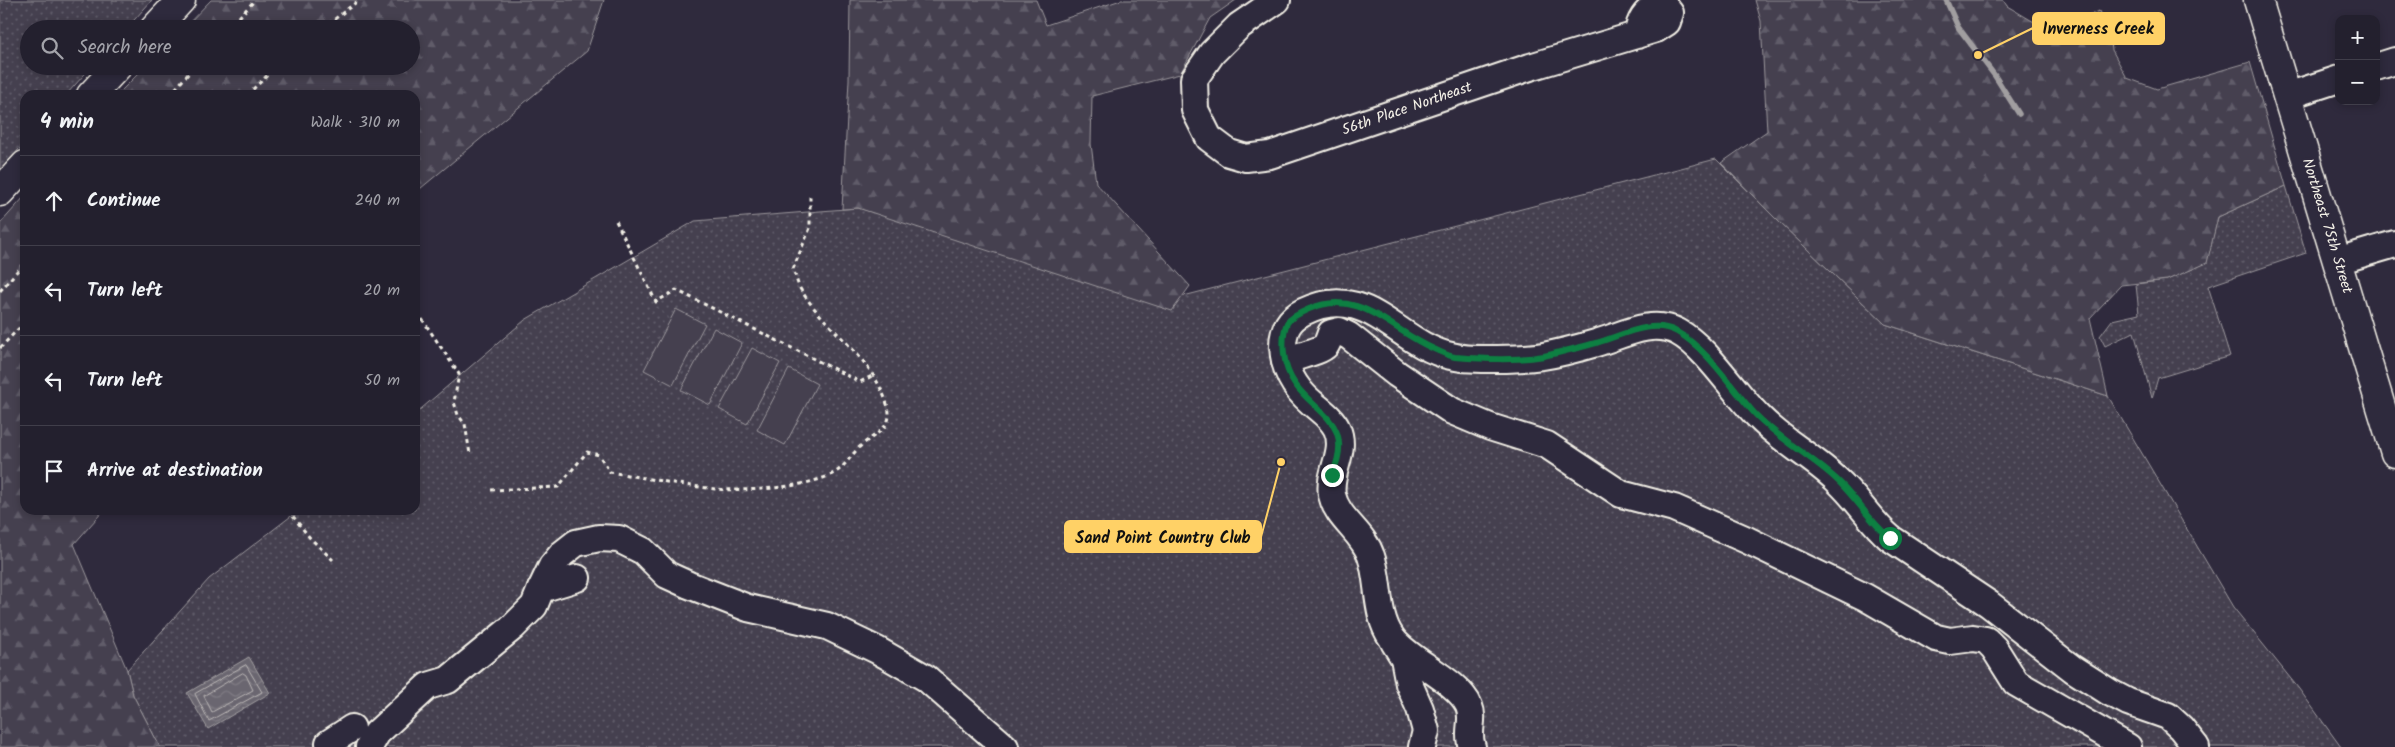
<!DOCTYPE html>
<meta charset="utf-8">
<style>
:root{--surface:#23202e;--page:#2f2d3a;--text:#f1f3f6;--muted:#a3a3aa;--line:#403e4a}
body{margin:0;font-family:Kalam,sans-serif;background:var(--page);color:var(--text)}
.controls{position:absolute;right:15px;top:15px;display:grid;overflow:hidden;border-radius:10px;box-shadow:0 2px 8px #0003}
.controls button{width:45px;height:45px;display:grid;place-items:center;padding:0;border:0;border-bottom:1px solid var(--line);background:var(--surface);color:var(--text);font:25px sans-serif}
.stop{position:absolute;width:15px;height:15px;margin:-11px;border:4px solid #0b8043;border-radius:50%;background:#fff}
.stop.end{background:#0b8043;border-color:#fff;box-shadow:0 1px 5px #0008}
.list{margin:0;padding:0;list-style:none}
h2{display:flex;justify-content:space-between;align-items:center;height:65px;margin:0;padding:0 20px;font-size:21px}
h2 small{font-size:16px;font-weight:400;color:var(--muted)}
.list li{display:grid;grid-template-columns:32px 1fr auto;gap:15px;align-items:center;box-sizing:border-box;height:90px;padding:0 20px;border-top:1px solid var(--line)}
.list b{display:block;font-size:19px;white-space:nowrap}
.list em{font-size:16px;font-style:normal;color:var(--muted)}
.icon{flex:none;width:28px;height:28px;fill:none;stroke:currentColor;stroke-width:2;stroke-linecap:round;stroke-linejoin:round}
.map{position:relative;flex:none;width:2395px;height:747px;overflow:hidden}
.search{position:absolute;background:var(--surface);box-shadow:0 2px 8px #0003;left:20px;top:20px;width:400px;height:55px;display:flex;align-items:center;gap:12px;box-sizing:border-box;padding:0 18px;border-radius:28px;color:var(--muted);font-size:19px}
.panel{position:absolute;background:var(--surface);box-shadow:0 2px 8px #0003;left:20px;top:90px;width:400px;height:425px;border-radius:15px}
.map>svg:first-child{display:block}
</style>
<div class="map">
<svg width="2395" height="747" viewBox="0 0 2395 747">
<defs>
<pattern id="grass-dots" width="8" height="8" patternUnits="userSpaceOnUse" patternTransform="scale(1.25)"><rect width="8" height="8" fill="#454050"/><path d="M2 2h.1M6 6h.1" fill="none" stroke="#605c69" stroke-width="1.8" stroke-linecap="round"/></pattern>
<pattern id="forest-firs" width="22" height="20" patternUnits="userSpaceOnUse" patternTransform="scale(1.25)"><rect width="22" height="20" fill="#454050"/><path d="M5 1l3.5 6h-7zM16 11l3.5 6h-7z" fill="#605c69"/></pattern>
<pattern id="water-waves" width="16" height="10" patternUnits="userSpaceOnUse" patternTransform="scale(1.25)"><rect width="16" height="10" fill="#6a6670"/><path d="M0 5q4-4 8 0t8 0" fill="none" stroke="#807c84"/></pattern>
</defs>
<rect width="100%" height="100%" fill="#2f2a3d"/>
<filter id="ink" filterUnits="userSpaceOnUse"><feTurbulence type="fractalNoise" baseFrequency=".02" numOctaves="2"/><feDisplacementMap in="SourceGraphic" scale="10" xChannelSelector="R" yChannelSelector="G"/><feConvolveMatrix kernelMatrix="1 2 1 2 8 2 1 2 1" color-interpolation-filters="sRGB"/></filter>
<g filter="url(#ink)">
<g fill="url(#grass-dots)" stroke="#9c989c">
<polygon points="0,0 152,0 126,29 29,29 29,66 92,66 66,95 25,95 25,142 0,171"/>
<polygon points="1716,159 1775,218 1885,324 2108,396 2233,607 2299,689 2341,747 160,747 133,695 127,670 209,579 299,510 415,510 415,414 525,320 695,221 858,208 1168,300"/>
<polygon points="2286,186 2306,253 2208,286 2230,356 2158,378 2152,398 2134,332 2105,346 2100,336 2112,320 2139,314 2136,284 2167,280 2206,263 2218,217"/>
</g>
<g fill="url(#forest-firs)" stroke="#9c989c">
<polygon points="211,0 604,0 587,51 415,193 415,95 117,95 146,66 411,66 411,29 183,29"/>
<polygon points="850,0 1036,0 1046,25 1121,0 1236,0 1210,18 1180,74 1092,96 1091,144 1096,183 1190,286 1172,311 858,208 842,209 849,80"/>
<polygon points="1755,0 2003,0 2007,6 2046,29 2099,11 2110,36 2112,50 2127,78 2157,89 2250,62 2286,186 2218,217 2207,263 2167,280 2121,285 2090,318 2108,396 1885,324 1775,218 1721,163 1767,131 1761,21"/>
<polygon points="25,196 25,510 104,510 74,544 127,670 133,695 160,747 0,747 0,224"/>
</g>
<g fill="#454050" stroke="#9c989c">
<polygon points="676,309 705,324 673,385 644,370"/>
<polygon points="714,328 742,343 710,405 681,390"/>
<polygon points="752,348 780,363 747,424 719,409"/>
<polygon points="789,369 817,384 785,445 757,430"/>
</g>
<polygon fill="url(#water-waves)" stroke="#a19ea0" points="249,657 270,693 208,729 187,693"/>
<g fill="none" stroke-linecap="round" stroke-linejoin="round">
<g stroke="#bdb9b8" stroke-width="1">
<polygon points="246,665 262,692 209,721 195,694"/>
<polygon points="243,673 246,675 253,690 212,712 204,696"/>
</g>
<polyline stroke="#a19ea0" stroke-width="5.5" points="1946,0 1958,27 1995,76 2019,114"/>
<defs>
<g id="minor">
<path d="M1277 0 1239 26 1212 53 1194 79 1195 110 1209 138 1229 153 1246 158 1270 155 1530 67 1656 29 1667 22 1670 13 1665 7 1657 5C1645 12 1640 20 1637 35"/>
<polyline points="2376,67 2395,61"/>
<polyline points="2287,96 2339,79"/>
<polyline points="2337,261 2395,244"/>
<path d="M1285 361C1295 356 1320 352 1326 345 1328 342 1330 336 1331 333L1339 331 1349 336 1397 374 1452 411 1490 427 1547 445 1621 494 1674 508 1747 540 1865 597 1936 638 1950 641 1973 638 1986 640 1994 648 2016 683 2128 747"/>
<polyline points="541,589 552,566 562,554 576,543 599,538 619,539 643,551 667,575 689,585 748,608 827,626 877,650 926,678 1005,747"/>
<polyline points="1394,642 1404,658 1409,684 1420,709 1426,731 1422,747"/>
<polyline points="331,747 329,743 352,728"/>
<polyline points="369,747 377,733 428,686 448,680 513,627 534,606 541,589 577,578"/>
<path d="M1472 747C1466 731 1475 721 1469 706 1458 680 1407 660 1392 638 1375 615 1380 581 1371 556 1363 532 1337 519 1332 495 1328 472 1347 452 1337 429 1332 418 1321 411 1312 403 1294 388 1284 370 1283 346 1283 330 1289 319 1303 312 1367 280 1396 344 1451 356 1469 361 1524 359 1543 356 1560 353 1579 348 1596 343 1621 336 1651 318 1678 332 1706 347 1733 391 1757 415 1780 440 1812 456 1837 480 1857 498 1870 521 1890 538L1989 604 2073 669 2109 692 2128 702 2168 716 2181 728 2196 747"/>
</g>
<g id="major">
<polyline points="2258,0 2395,453"/>
<polyline points="154,29 181,0"/>
<polyline points="91,95 118,66"/>
<polyline points="0,192 25,165"/>
</g>
</defs>
<use href="#minor" stroke="#f4f1e8" stroke-width="30"/>
<use href="#major" stroke="#f4f1e8" stroke-width="31"/>
<g stroke="#f4f1e8" stroke-width="3" stroke-dasharray="4 4" stroke-linecap="butt">
<polyline points="228,29 255,0"/>
<polyline points="322,29 359,0"/>
<polyline points="170,95 195,66"/>
<polyline points="247,95 277,66"/>
<polyline points="616,221 656,302 676,290 860,382 874,375"/>
<polyline points="0,291 25,262"/>
<polyline points="422,319 459,374 454,402 458,415 465,424 470,454"/>
<polyline points="0,348 25,322"/>
<path d="M491 490 558 487 587 452 599 455 610 472C645 478 680 485 715 489 745 492 817 488 840 469 848 462 854 451 863 444 878 432 895 426 887 404 870 353 827 332 801 290 797 284 796 276 793 269L810 228V194"/>
<polyline points="288,510 310,538 333,560"/>
</g>
<use href="#minor" stroke="#2f2a3d" stroke-width="26"/>
<use href="#major" stroke="#2f2a3d" stroke-width="28"/>
</g>
</g>
<g fill="none" stroke-linecap="round" stroke-linejoin="round" filter="url(#ink)">
<path stroke="#0b8043" stroke-width="6" d="M1332 475C1362 408 1290 413 1284 354 1283 345 1283 332 1287 323 1291 317 1302 312 1309 309 1360 287 1391 331 1434 349 1441 352 1448 356 1455 357 1483 359 1516 361 1544 356 1561 352 1579 348 1596 343 1621 336 1652 318 1677 332 1708 349 1732 389 1756 415 1779 439 1811 456 1836 479 1856 497 1869 521 1890 538"/>
</g>
<g text-anchor="middle" dominant-baseline="central" stroke-width="4.5" stroke-linejoin="round" paint-order="stroke">
<g font-size="15" fill="#f4f1e8" stroke="#2f2a3d">
<text transform="translate(1407 109) rotate(-19)">56th Place Northeast</text>
<text transform="translate(2327 226) rotate(73)">Northeast 75th Street</text>
</g>
</g>
<path fill="none" stroke="#ffd166" stroke-width="2" d="M1978 55L2033 28M1281 462L1261 537"/>
<g fill="#ffd166" stroke="#2f2a3d" stroke-width="2">
<circle cx="1978" cy="55" r="5"/>
<circle cx="1281" cy="462" r="5"/>
</g>
<g fill="#ffd166" stroke="#ffd166" stroke-width="2">
<rect x="2033" y="13" width="131" height="31" rx="5"/>
<rect x="1065" y="521" width="196" height="31" rx="5"/>
</g>
<g font-size="16" text-anchor="middle" font-weight="bold" fill="#111">
<text x="2098" y="34">Inverness Creek</text>
<text x="1163" y="543">Sand Point Country Club</text>
</g>
</svg>
<div class="controls">
<button>+</button>
<button>−</button>
</div>
<div class="stop" style="left:1890px;top:538px"></div>
<div class="stop end" style="left:1332px;top:475px"></div>
<div class="search"><svg class="icon" aria-label="search" viewBox="0 0 24 24"><circle cx="10" cy="10" r="6"/><path d="M15 15l6 6"/></svg>Search here</div>
<section class="panel">
<h2>4 min<small>Walk · 310 m</small></h2>
<ul class="list">
<li><svg class="icon" aria-label="ahead" viewBox="0 0 24 24"><path d="M12 20V5M6 11l6-6 6 6"/></svg><div><b>Continue</b></div><em>240 m</em></li>
<li><svg class="icon" aria-label="left" viewBox="0 0 24 24"><path d="M17 20v-9H6M10 6l-5 5 5 5"/></svg><div><b>Turn left</b></div><em>20 m</em></li>
<li><svg class="icon" aria-label="left" viewBox="0 0 24 24"><path d="M17 20v-9H6M10 6l-5 5 5 5"/></svg><div><b>Turn left</b></div><em>50 m</em></li>
<li><svg class="icon" aria-label="arrive" viewBox="0 0 24 24"><path d="M6 21V4h12l-3 4 3 4H6"/></svg><div><b>Arrive at destination</b></div></li>
</ul>
</section>
</div>
